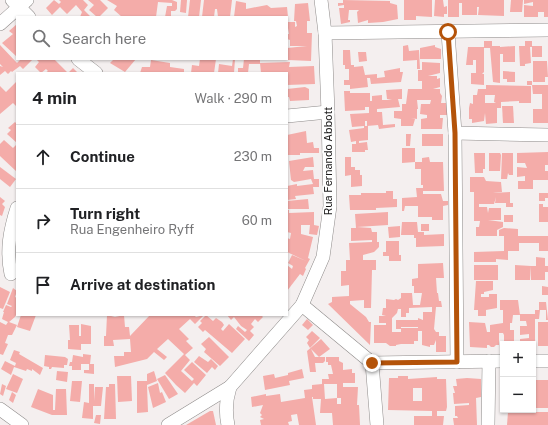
<!DOCTYPE html>
<meta charset="utf-8">
<style>
:root{--surface:#fff;--page:#f2f2f2;--text:#202124;--muted:#757577;--line:#e0e0e0}
body{margin:0;font-family:"Public Sans",sans-serif;background:var(--page);color:var(--text)}
.controls{position:absolute;right:12px;bottom:12px;display:grid;overflow:hidden;border-radius:0px;box-shadow:0 1px 3px #0004}
.controls button{width:36px;height:36px;display:grid;place-items:center;padding:0;border:0;border-bottom:1px solid var(--line);background:var(--surface);color:var(--text);font:20px sans-serif}
.stop{position:absolute;width:12px;height:12px;margin:-9px;border:3px solid #b45309;border-radius:50%;background:#fff}
.stop.end{background:#b45309;border-color:#fff;box-shadow:0 1px 4px #0008}
.list{margin:0;padding:0;list-style:none}
h2{display:flex;justify-content:space-between;align-items:center;height:52px;margin:0;padding:0 16px;font-size:17px}
h2 small{font-size:13px;font-weight:400;color:var(--muted)}
.list li{display:grid;grid-template-columns:26px 1fr auto;gap:12px;align-items:center;box-sizing:border-box;height:64px;padding:0 16px;border-top:1px solid var(--line)}
.list b{display:block;font-size:15px;white-space:nowrap}
.list p{margin:0;font-size:13px;white-space:nowrap;color:var(--muted)}
.list em{font-size:13px;font-style:normal;color:var(--muted)}
.icon{flex:none;width:22px;height:22px;fill:none;stroke:currentColor;stroke-width:2;stroke-linecap:round;stroke-linejoin:round}
.map{position:relative;flex:none;width:548px;height:425px;overflow:hidden}
.search{position:absolute;background:var(--surface);box-shadow:0 1px 3px #0004;left:16px;top:16px;width:272px;height:44px;display:flex;align-items:center;gap:10px;box-sizing:border-box;padding:0 14px;border-radius:0px;color:var(--muted);font-size:15px}
.panel{position:absolute;background:var(--surface);box-shadow:0 1px 3px #0004;left:16px;top:72px;width:272px;height:244px;border-radius:0px}
.map>svg:first-child{display:block}
</style>
<div class="map">
<svg width="548" height="425" viewBox="0 0 548 425">
<rect width="100%" height="100%" fill="#f4efef"/>
<g fill="#f4aca9" fill-rule="evenodd">
<polygon points="54,0 59,4 61,2 59,0 83,0 88,5 84,10 90,16 80,17 82,12 76,5 67,14 60,7 52,15 46,8"/>
<polygon points="88,0 100,0 108,8 99,17 97,17 89,10 94,5"/>
<polygon points="107,0 172,0 177,2 177,9 175,11 171,11 171,17 165,17 167,6 172,6 172,3 158,2 156,17 122,17 114,10 117,6"/>
<polygon points="181,0 187,0 186,13 180,12"/>
<polygon points="190,0 201,0 199,17 188,17"/>
<polygon points="204,0 232,0 230,17 218,17 217,9 215,9 214,17 202,17"/>
<polygon points="343,0 390,1 390,3 397,5 398,19 383,22 368,23 368,20 358,23 357,12 359,10 349,10 348,20 350,20 350,22 341,24 339,8 344,8 344,5 338,6 338,3 343,3"/>
<polygon points="404,0 432,0 432,17 416,16 416,20 404,20"/>
<polygon points="435,0 443,0 444,7 447,6 447,14 444,14 444,17 434,16"/>
<polygon points="448,0 504,0 504,16 478,15 479,7 477,7 477,15 462,15 462,3 459,3 459,17 448,17"/>
<polygon points="511,0 523,0 522,12 510,12"/>
<polygon points="524,0 548,0 548,17 544,17 544,12 538,12 538,17 524,17 524,5 533,6 533,2 524,4"/>
<polygon points="236,1 246,3 246,9 267,5 271,8 287,7 288,17 234,17"/>
<polygon points="308,3 310,21 307,21 307,33 312,33 311,61 288,60 287,48 307,46 290,46 290,40 287,39 287,34 289,34 287,22 295,22 295,27 297,26 296,21 294,21 295,4"/>
<polygon points="17,24 17,55 16,56 2,43 13,34 9,31"/>
<polygon points="484,41 492,41 492,46 500,46 500,47 515,46 515,62 503,62 503,54 500,54 500,83 493,82 490,48 484,48"/>
<polygon points="525,41 532,41 532,46 542,46 542,57 532,57 532,47 530,47 531,63 525,64 525,66 520,66 519,46 525,46"/>
<polygon points="0,45 17,63 21,59 33,59 23,69 20,66 12,72 11,71 8,74 5,71 0,75 0,66 3,67 0,64"/>
<polygon points="408,45 409,51 419,50 420,69 417,69 417,60 403,61 403,46"/>
<polygon points="435,45 435,47 441,49 441,59 420,59 420,48"/>
<polygon points="468,47 484,47 484,72 482,74 484,74 484,85 471,84 471,73 476,73 476,60 473,60 473,65 466,65"/>
<polygon points="343,50 350,50 351,65 354,65 354,67 363,66 365,75 377,74 377,78 385,77 384,71 400,68 400,72 403,72 401,82 371,84 370,78 367,78 368,87 350,89 350,85 344,85 344,80 349,80 349,69 345,69 345,65 343,65"/>
<polygon points="358,52 366,52 367,61 359,62"/>
<polygon points="36,59 54,59 68,73 73,68 77,72 76,73 45,73 48,71 46,69 41,73 35,67 39,62"/>
<polygon points="114,59 136,59 125,72 110,63"/>
<polygon points="200,59 216,59 214,73 191,73 192,65 199,66"/>
<polygon points="233,59 235,59 234,73 218,73 219,64 232,66"/>
<polygon points="244,59 260,59 260,64 249,64 248,73 238,73 238,68 243,68"/>
<polygon points="151,60 170,63 170,67 184,69 184,73 140,73 142,67 150,67"/>
<polygon points="533,61 547,61 548,77 545,77 545,82 533,82"/>
<polygon points="290,62 289,67 314,66 315,84 287,85 287,73 261,73 260,63"/>
<polygon points="422,62 440,63 440,73 428,76 437,76 437,79 440,78 440,87 433,89 440,89 440,93 442,96 441,103 447,103 447,115 440,115 440,118 443,118 442,129 421,129 421,119 427,118 427,115 420,114 421,104 430,104 431,100 417,100 418,109 407,109 417,109 417,119 411,118 415,119 413,126 401,126 401,119 394,118 394,111 402,111 402,104 406,104 408,89 422,89 422,81 418,81 418,70 422,70"/>
<polygon points="503,71 515,72 515,82 507,82 507,79 503,79"/>
<polygon points="527,81 532,81 532,85 548,85 548,123 533,123 533,109 542,109 542,94 533,94 532,85 527,85"/>
<polygon points="16,82 17,107 13,103 0,114 0,86 6,92"/>
<path d="M486 85 531 86V103H519V101L501 102V108H497V123L486 124 485 113 484 121 472 123V119H469V108L470 103 473 104V95H477L478 89H486ZM485 95H495L494 102 496 103H485Z"/>
<polygon points="305,87 309,89 309,100 290,101 289,97 287,97 287,89"/>
<polygon points="402,89 402,99 398,99 400,107 377,109 377,112 382,112 383,125 395,124 395,127 379,129 378,125 367,126 367,121 365,121 365,126 368,126 368,140 359,141 359,143 367,142 368,150 365,150 365,152 352,152 352,144 356,144 356,141 351,142 349,130 364,128 364,126 352,127 350,114 369,113 369,107 365,107 365,110 345,111 344,91 350,91 350,93 370,93 370,101 372,101 372,96 382,95 382,100 392,100 387,99 386,90"/>
<polygon points="502,106 513,106 514,123 503,123"/>
<polygon points="15,122 17,124 17,143 7,134 11,130 8,128"/>
<polygon points="306,131 307,143 313,142 314,148 319,148 319,153 300,153 300,155 287,155 287,135"/>
<polygon points="406,134 411,134 410,146 406,146"/>
<rect x="422" y="134" width="21" height="12"/>
<polygon points="4,140 13,148 17,144 17,172 0,156 0,144"/>
<polygon points="402,148 415,148 415,162 422,162 422,158 429,157 430,162 443,162 444,191 423,191 423,194 441,194 443,201 448,201 448,205 443,206 443,220 432,220 432,217 418,217 418,206 405,206 404,211 402,211 402,198 417,197 416,188 423,188 423,185 421,185 421,169 415,169 415,162 402,163"/>
<polygon points="548,152 548,165 545,165 545,171 548,171 548,180 533,180 533,189 518,189 518,181 525,181 525,176 517,177 517,167 527,168 525,163 517,163 517,153"/>
<polygon points="474,153 485,153 485,169 483,169 483,173 475,173"/>
<polygon points="489,153 500,153 501,155 500,171 489,171"/>
<polygon points="502,153 513,153 513,175 509,175 508,173 507,179 501,179"/>
<polygon points="313,157 314,167 305,167 303,171 313,170 314,179 319,179 319,187 313,187 314,194 295,196 296,199 287,200 287,186 297,184 297,186 313,184 311,179 294,182 291,180 289,161"/>
<polygon points="345,157 351,157 351,167 355,167 355,170 360,170 360,175 362,175 362,186 351,187 351,175 345,176"/>
<polygon points="0,167 16,179 10,187 0,179"/>
<polygon points="470,177 484,177 486,181 501,182 502,192 493,193 510,192 510,203 513,203 513,207 506,207 506,203 495,203 496,197 494,204 479,204 479,207 487,207 488,213 489,208 501,208 501,220 488,220 503,222 503,227 497,230 497,236 476,236 476,227 479,227 480,221 474,221 474,192 470,192"/>
<polygon points="386,191 393,191 393,199 397,199 397,207 376,208 376,210 350,210 349,195 361,195 361,193 386,193"/>
<polygon points="539,193 548,193 548,198 545,198 545,201 539,201"/>
<polygon points="0,197 5,201 2,204 5,207 2,216 0,215"/>
<polygon points="308,199 309,209 287,209 287,201"/>
<polygon points="539,204 543,204 543,207 548,207 548,222 539,222"/>
<polygon points="287,210 289,210 289,213 314,212 314,225 319,226 317,235 309,234 310,225 301,225 301,234 313,237 308,258 310,259 305,268 306,269 303,276 300,274 287,291 287,265 292,269 293,266 288,263 292,255 306,261 287,252 287,238 290,239 291,233 287,232"/>
<polygon points="388,212 388,225 357,227 371,228 372,232 377,232 377,242 379,242 379,247 374,252 363,255 363,260 376,260 376,270 372,270 371,308 364,308 364,300 350,301 350,304 366,317 369,322 371,322 370,345 328,304 332,302 332,297 349,296 349,285 341,286 341,271 346,271 346,260 350,260 349,243 372,242 372,240 351,241 351,228 356,228 355,214"/>
<rect x="504" y="215" width="9" height="7"/>
<polygon points="402,222 417,222 418,232 424,232 424,235 444,234 444,246 416,247 416,238 414,238 414,235 401,235"/>
<rect x="421" y="224" width="8" height="7"/>
<polygon points="400,226 400,237 389,238 388,227"/>
<polygon points="504,228 518,229 518,236 548,236 548,251 539,251 539,243 519,243 519,251 508,251 508,260 496,259 496,262 474,262 474,252 504,251 504,236 499,236 499,230"/>
<polygon points="386,241 399,241 399,255 401,255 401,261 389,261 389,256 383,256 383,252 386,252"/>
<polygon points="536,257 545,258 545,266 548,266 548,272 545,272 545,280 531,280 531,266 536,266"/>
<path d="M443 263 444 278H436L437 293H438L439 301H441L442 307H436L434 329 436 332H439V336H446V352H436V340L434 345H430V347L422 345V331H418V341H414V344H401L396 345V346H390L386 343H374V325H386V323H379V316H386L382 315 383 308H386V299L394 300 396 299 398 300 401 298V293H412L413 305H420L422 293H414V286H412V279L418 278V264ZM432 307V312H423V320L418 318V320H396V329H401V327H418V328H401V332H392V318L397 313 398 309H401V317H406V313H409V308Z"/>
<rect x="474" y="265" width="24" height="15"/>
<polygon points="515,265 531,266 530,280 515,280"/>
<polygon points="476,281 493,281 493,290 484,292 484,294 481,294 481,297 489,297 489,294 497,294 497,308 486,310 486,316 478,316 478,310 474,310"/>
<polygon points="542,286 548,287 548,295 542,295"/>
<polygon points="0,287 10,292 3,309 0,308"/>
<polygon points="13,288 17,291 15,297 17,298 17,313 15,317 9,322 17,325 12,335 8,335 5,343 8,344 3,355 0,354 0,322 6,325 8,322 2,319 4,312 3,312 6,305 11,307 12,306 7,304"/>
<polygon points="500,300 518,300 520,315 513,315 512,323 510,323 510,330 514,330 514,344 504,344 504,335 503,333 499,333 499,345 496,345 494,347 491,347 489,345 487,345 487,348 470,347 469,322 485,323 487,332 490,332 490,325 503,323 503,310 500,310"/>
<polygon points="539,302 546,302 548,320 546,320 546,310 540,310 539,319 535,319 535,348 533,348 533,344 520,344 520,339 529,338 529,334 520,335 520,326 527,326 526,321 520,321 520,314 535,314 535,310 539,310"/>
<polygon points="21,315 36,315 30,331 17,327"/>
<polygon points="107,315 115,317 124,315 125,327 129,327 130,336 150,315 194,315 196,317 204,315 195,324 190,319 179,329 189,339 186,341 193,348 185,355 190,360 181,371 192,381 194,379 184,370 192,362 206,375 197,386 194,383 185,393 176,385 165,373 184,354 168,339 157,349 167,357 164,360 154,352 147,359 115,367 114,356 124,356 124,352 131,352 130,339 113,340 114,346 104,346 104,336 106,336"/>
<polygon points="206,315 213,321 216,318 222,322 224,325 221,329 223,331 229,324 245,339 232,353 205,330 203,332 198,327 202,323 200,321"/>
<polygon points="227,315 261,315 263,317 258,322 255,319 251,324 254,327 250,331 254,335 249,341 236,329 238,326 245,332 247,330 241,326 234,317 231,320"/>
<polygon points="307,319 313,325 308,330 302,325"/>
<rect x="538" y="322" width="10" height="24"/>
<polygon points="81,324 91,326 91,344 81,344 81,350 68,349 68,340 70,340 69,325 79,325 79,336 75,336 81,336"/>
<polygon points="312,331 320,338 310,348 307,343 309,340 306,337"/>
<polygon points="209,337 229,357 220,366 204,352 206,349 201,344"/>
<polygon points="321,339 330,349 319,357 311,349 315,357 325,357 325,361 323,363 315,363 316,372 310,372 307,351"/>
<polygon points="14,350 20,352 19,354 43,368 40,375 32,369 32,371 27,369 26,371 14,367 11,375 1,369 5,361 15,366 16,363 10,360"/>
<polygon points="83,354 91,355 90,364 94,364 94,374 84,373 84,370 89,370 89,364 81,364 81,370 72,370 72,366 69,366 70,362 72,362 73,355 83,357"/>
<polygon points="45,355 65,357 68,359 67,365 64,365 64,368 52,367 51,369 49,369 49,367 44,366"/>
<polygon points="199,356 208,362 211,359 218,366 215,370 212,367 207,373 194,362"/>
<path d="M326 357H339V361L343 363V370L352 369V373H355V383H343V387H358L357 405H359L360 425H333L332 413H320L321 399H313V397H312L316 425H299L297 414 291 415 292 421 288 422 289 425H261L260 420 264 419 260 417 262 415 260 413 263 405 252 407 251 397 266 394V396L280 394 281 402 305 398 304 390 312 389V385L322 384V379H329L328 374H333L331 365H328V362H326ZM324 384H337V398H341V404H337V398L325 399Z"/>
<polygon points="302,369 304,378 289,381 290,385 265,390 263,376 274,374 275,378 288,375 288,373"/>
<polygon points="57,371 68,372 67,382 56,380"/>
<polygon points="154,371 157,381 147,385 148,412 137,413 137,381 147,381 147,374"/>
<polygon points="13,374 23,379 17,393 6,389"/>
<polygon points="165,375 178,394 169,399 157,379"/>
<polygon points="117,376 131,376 132,401 118,402"/>
<path d="M398 376H408V379L437 377V379H446L447 407 446 411H437V416H444L443 425H414V416H432V411L388 410 389 378H398ZM413 388H422V401H413Z"/>
<polygon points="467,378 481,379 481,397 476,398 477,425 454,425 453,418 458,418 457,416 455,416 455,406 469,405 469,403 454,404 453,393 455,393 453,386 457,386 456,379"/>
<rect x="533" y="380" width="15" height="28"/>
<polygon points="72,381 82,381 80,402 70,401"/>
<polygon points="158,383 160,393 162,392 166,402 153,408 148,387"/>
<polygon points="2,384 6,386 3,396 0,394"/>
<polygon points="89,384 94,384 94,401 95,387 103,387 101,406 93,406 93,419 82,418 84,402 89,403"/>
<polygon points="109,384 115,384 116,419 104,419 106,387 109,387"/>
<polygon points="38,389 53,395 53,410 55,410 56,389 66,389 67,415 52,415 31,407"/>
<polygon points="12,392 16,395 13,403 9,400"/>
<polygon points="210,411 213,411 216,425 186,425"/>
<polygon points="508,412 548,412 548,425 507,425"/>
<polygon points="96,415 101,415 100,424 94,423"/>
</g>
<g fill="none" stroke-linecap="round" stroke-linejoin="round">
<defs>
<g id="minor">
<polyline points="12,0 29,17"/>
<polyline points="0,24 27,0"/>
<polyline points="448,32 455,133 457,362"/>
<polyline points="325,33 548,30"/>
<polyline points="78,59 96,73"/>
<polyline points="287,116 328,112"/>
<polyline points="455,133 548,135"/>
<path d="M11 274C6 250 10 230 17 208"/>
<polyline points="302,305 372,363 377,425"/>
<polyline points="533,361 548,361"/>
<polyline points="372,363 503,361"/>
<polyline points="0,409 22,425"/>
<polyline points="168,425 230,387 302,305 323,257 330,206 328,112 325,33 321,0"/>
<path d="M228 425C225 411 226 400 230 387"/>
<polyline points="488,425 489,361"/>
</g>
</defs>
<use href="#minor" stroke="#8e8b8a" stroke-width="14"/>
<use href="#minor" stroke="#fff" stroke-width="13"/>
</g>
<g fill="none" stroke-linecap="round" stroke-linejoin="round">
<polyline stroke="#b45309" stroke-width="5" points="372,363 457,362 455,133 448,32"/>
</g>
<g text-anchor="middle" dominant-baseline="central" stroke-width="3.5" stroke-linejoin="round" paint-order="stroke">
<g font-size="11" fill="#1b1a1a" stroke="#fefefe">
<text transform="translate(328 161) rotate(-90)">Rua Fernando Abbott</text>
</g>
</g>
</svg>
<div class="controls">
<button>+</button>
<button>−</button>
</div>
<div class="stop" style="left:448px;top:32px"></div>
<div class="stop end" style="left:372px;top:363px"></div>
<div class="search"><svg class="icon" aria-label="search" viewBox="0 0 24 24"><circle cx="10" cy="10" r="6"/><path d="M15 15l6 6"/></svg>Search here</div>
<section class="panel">
<h2>4 min<small>Walk · 290 m</small></h2>
<ul class="list">
<li><svg class="icon" aria-label="ahead" viewBox="0 0 24 24"><path d="M12 20V5M6 11l6-6 6 6"/></svg><div><b>Continue</b></div><em>230 m</em></li>
<li><svg class="icon" aria-label="right" viewBox="0 0 24 24"><path d="M7 20v-9h11M14 6l5 5-5 5"/></svg><div><b>Turn right</b><p>Rua Engenheiro Ryff</p></div><em>60 m</em></li>
<li><svg class="icon" aria-label="arrive" viewBox="0 0 24 24"><path d="M6 21V4h12l-3 4 3 4H6"/></svg><div><b>Arrive at destination</b></div></li>
</ul>
</section>
</div>
